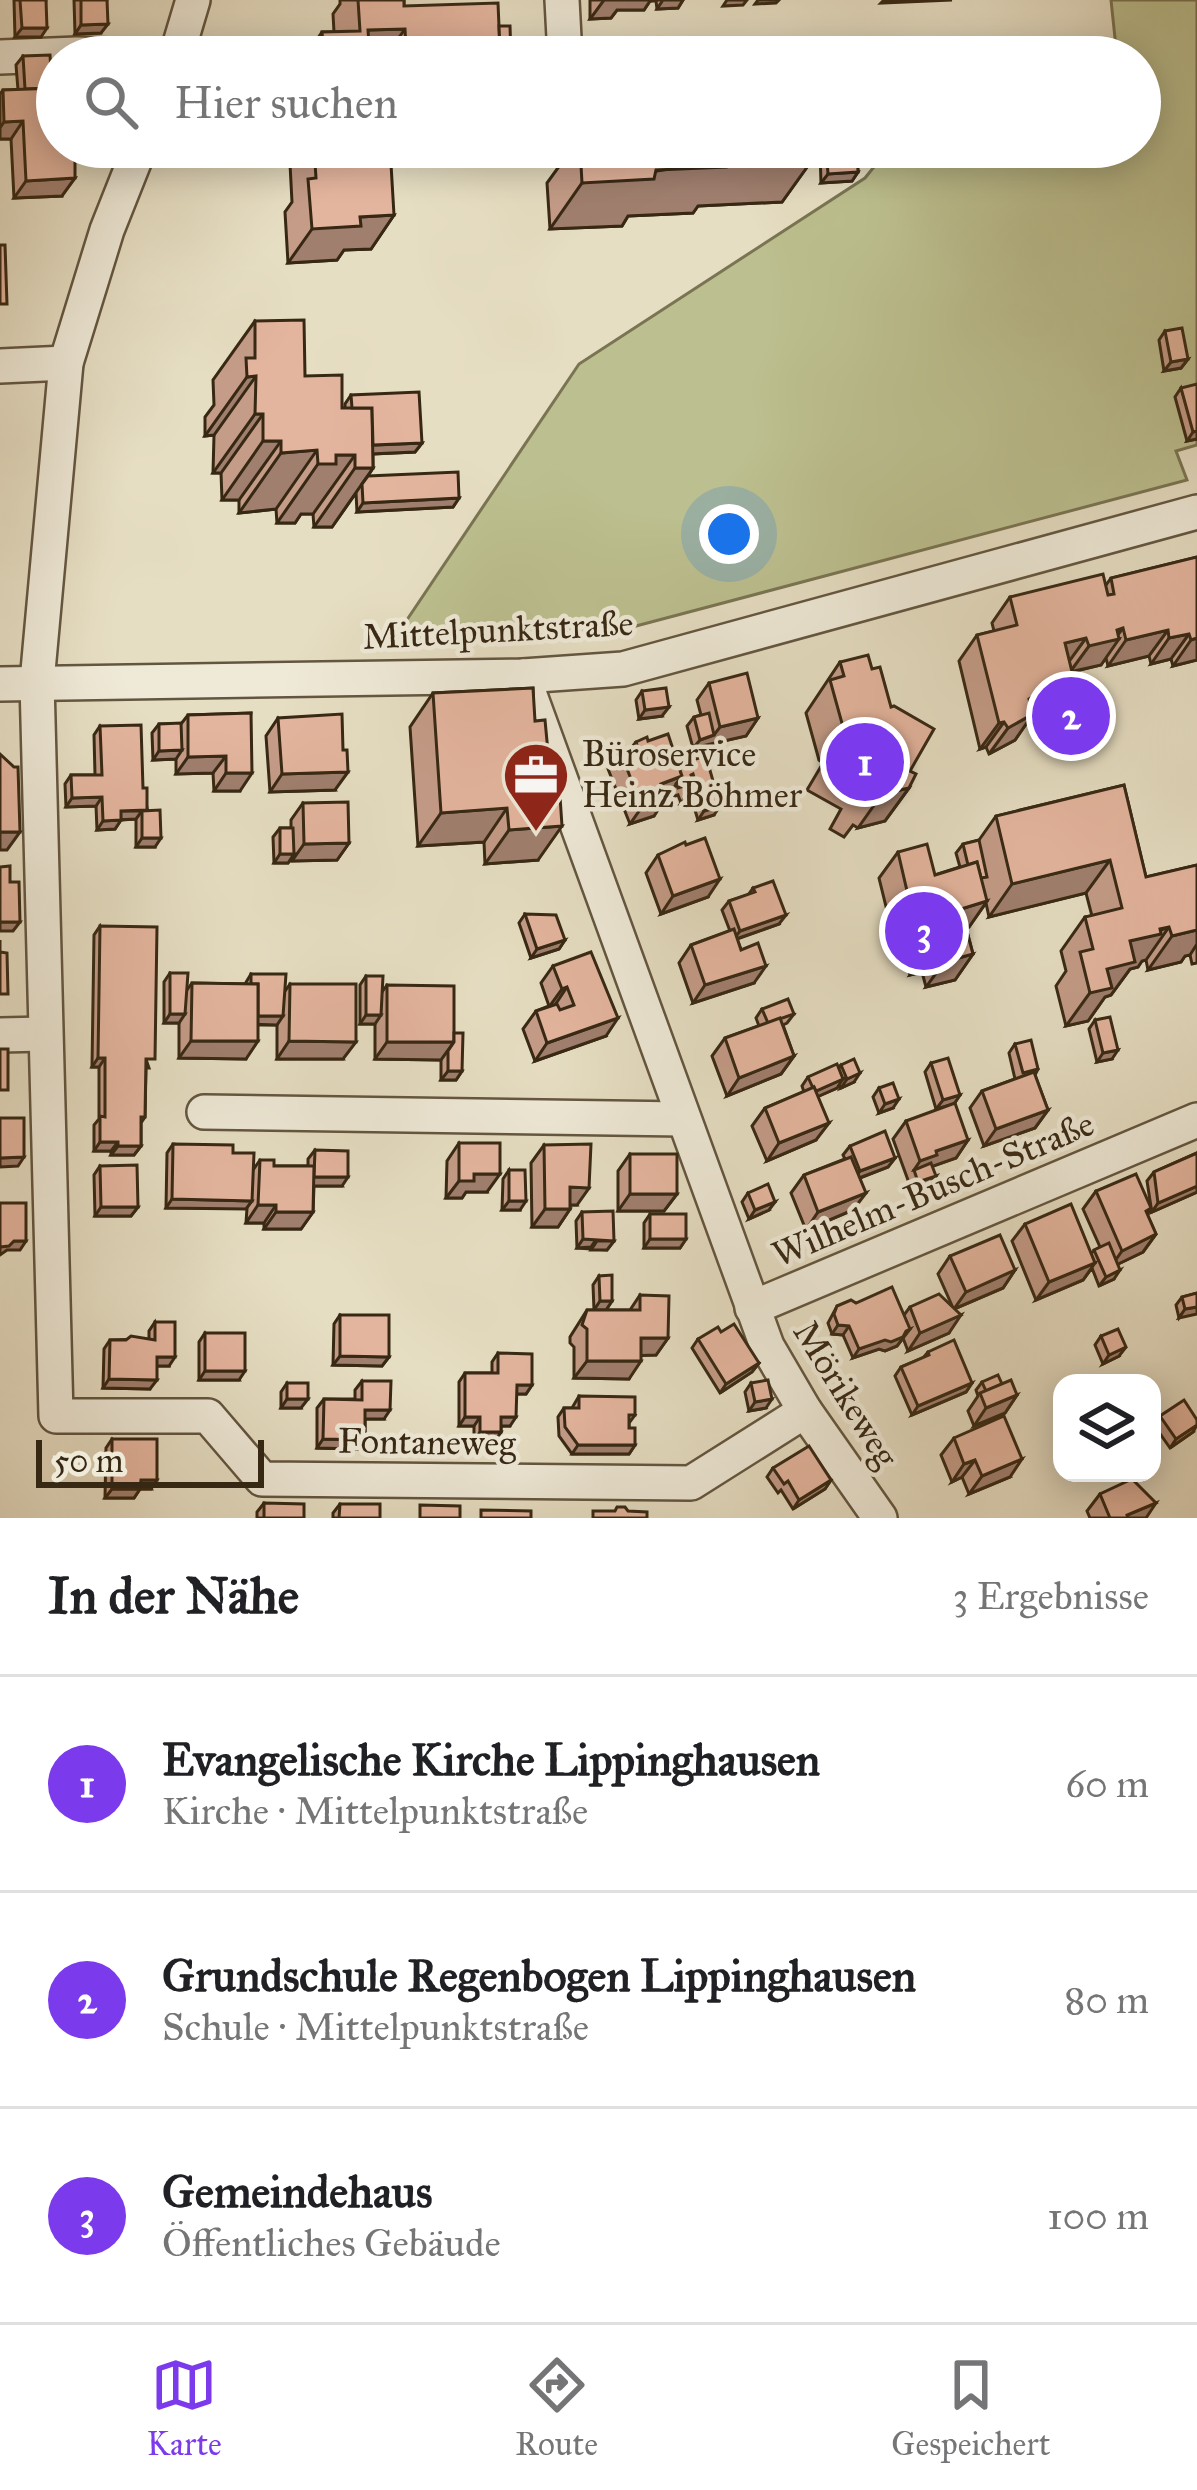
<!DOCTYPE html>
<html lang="de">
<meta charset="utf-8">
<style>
:root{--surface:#fff;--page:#f2f2f2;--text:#202124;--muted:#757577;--line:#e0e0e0;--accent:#7c3aed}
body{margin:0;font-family:"IM FELL Great Primer",serif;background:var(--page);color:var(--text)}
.controls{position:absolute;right:36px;bottom:36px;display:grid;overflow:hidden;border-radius:24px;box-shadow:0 6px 30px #0003}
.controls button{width:108px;height:108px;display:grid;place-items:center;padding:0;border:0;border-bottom:3px solid var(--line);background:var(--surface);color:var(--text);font:60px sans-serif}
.scale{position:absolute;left:36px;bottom:30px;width:228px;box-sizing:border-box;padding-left:12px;border:6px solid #372814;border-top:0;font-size:33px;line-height:42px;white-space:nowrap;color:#372814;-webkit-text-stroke:9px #efead8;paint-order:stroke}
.you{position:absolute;left:729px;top:534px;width:42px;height:42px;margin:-30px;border:9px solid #fff;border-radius:50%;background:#1a73e8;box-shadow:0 0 0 18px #1a73e833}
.badge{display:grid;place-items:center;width:78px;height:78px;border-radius:50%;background:var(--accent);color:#fff;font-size:39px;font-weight:700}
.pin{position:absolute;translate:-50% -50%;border:6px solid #fff;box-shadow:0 3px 12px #0006}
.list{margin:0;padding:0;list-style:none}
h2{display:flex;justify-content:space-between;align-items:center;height:156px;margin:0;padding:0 48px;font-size:51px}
h2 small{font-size:39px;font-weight:400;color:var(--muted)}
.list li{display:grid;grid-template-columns:78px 1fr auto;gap:36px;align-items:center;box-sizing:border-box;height:216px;padding:0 48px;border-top:3px solid var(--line)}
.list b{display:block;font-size:45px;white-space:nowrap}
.list p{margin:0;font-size:39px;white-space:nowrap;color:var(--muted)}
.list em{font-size:39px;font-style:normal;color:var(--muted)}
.icon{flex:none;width:66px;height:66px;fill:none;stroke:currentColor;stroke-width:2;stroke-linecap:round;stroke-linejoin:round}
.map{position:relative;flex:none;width:1197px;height:1518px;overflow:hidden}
.search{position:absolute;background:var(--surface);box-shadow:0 6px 30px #0003;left:36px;right:36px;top:36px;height:132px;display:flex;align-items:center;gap:30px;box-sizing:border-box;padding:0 42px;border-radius:66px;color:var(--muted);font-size:45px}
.sheet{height:804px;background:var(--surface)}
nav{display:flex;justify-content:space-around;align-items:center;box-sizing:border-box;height:168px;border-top:3px solid var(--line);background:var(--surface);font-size:33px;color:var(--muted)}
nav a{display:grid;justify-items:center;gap:6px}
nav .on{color:var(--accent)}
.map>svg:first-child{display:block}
</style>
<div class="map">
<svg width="1197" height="1518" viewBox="0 0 1197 1518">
<rect width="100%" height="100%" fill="#e6dec3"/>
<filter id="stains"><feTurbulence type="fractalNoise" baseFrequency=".00167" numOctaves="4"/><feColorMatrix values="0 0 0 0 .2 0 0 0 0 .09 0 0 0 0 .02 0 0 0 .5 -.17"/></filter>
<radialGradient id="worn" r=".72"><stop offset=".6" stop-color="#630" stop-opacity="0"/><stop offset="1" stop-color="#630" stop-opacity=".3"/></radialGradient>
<polygon fill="#bcbf8f" stroke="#7a7452" stroke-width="3" points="1111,0 1197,0 1197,445 1176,451 1187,480 621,630 392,642 579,364 865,178 890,147 1140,147 1140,57 1117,57"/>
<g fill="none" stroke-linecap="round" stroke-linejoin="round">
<defs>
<g id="street">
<polyline points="562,0 565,57"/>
<polyline points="0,57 77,54 168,57"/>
<polyline points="176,57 193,0"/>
<polyline points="140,147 107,230 66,363 37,682 56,1416 208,1416 262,1479 691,1483 805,1411"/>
<polyline points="0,366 66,363"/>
<polyline points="523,676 767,1346 805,1411 880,1518"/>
<polyline points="0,684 523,676 623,669 1197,512"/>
<polyline points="0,1035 45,1034"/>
<polyline points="204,1112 683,1119"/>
<polyline points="752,1308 1197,1120"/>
</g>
</defs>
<use href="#street" stroke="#635640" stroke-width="38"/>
<use href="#street" stroke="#efead8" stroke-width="33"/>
</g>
<g fill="#c49c88" stroke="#372814" stroke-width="3">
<polygon points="14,0 46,0 41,37 15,37"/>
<polygon points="74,0 107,0 101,33 75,34"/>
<polygon points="340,0 404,0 404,6 499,26 511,57 305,57 322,32 334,32 333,14 340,4"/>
<polygon points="590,0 683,0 678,8 657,9 656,1 650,1 644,10 617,10 611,18 590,19"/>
<polygon points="23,56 52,88 62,196 14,198 11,139 0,139 0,94 3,90 18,90 16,65"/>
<polygon points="296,147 358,147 359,166 394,215 371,249 344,250 337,260 288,263 285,212 292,202 290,164 297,154"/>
<polygon points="573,147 580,147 815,156 782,202 698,206 693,213 628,216 622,226 550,229 547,183"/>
<polygon points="823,147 857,147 858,172 852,181 821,183 820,152"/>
<polygon points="255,321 305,376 342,408 345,408 345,404 351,395 422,443 415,452 373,454 373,468 368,476 459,498 453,507 357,512 356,493 332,527 314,527 313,514 301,514 295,523 277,523 276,509 239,513 239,500 222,500 221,473 213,473 214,435 205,436 205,417 214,405 213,380"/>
<polygon points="1165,331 1188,359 1181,368 1164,371 1159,340"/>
<polygon points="1181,388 1197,439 1187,441 1175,397"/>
<polygon points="1197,557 1197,660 1173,666 1171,659 1151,664 1149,656 1108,666 1106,658 1101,665 1072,672 1074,680 1053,709 1026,724 1015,740 989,754 986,747 980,749 959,661 977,635 994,631 992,623 1010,597 1106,585 1111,578"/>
<polygon points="840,662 872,669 910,771 909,788 885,821 858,828 853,825 844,837 830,829 841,809 807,790 823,763 819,760 806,713"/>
<polygon points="709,683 758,718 746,736 693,748 687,726 694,717 701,715 697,700"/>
<polygon points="533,688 538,860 485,864 484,842 418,846 410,727 433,693"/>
<polygon points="642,691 662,716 639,719 636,700"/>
<polygon points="251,713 240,791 214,791 213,773 176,774 176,759 153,760 152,733 159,724 181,724 188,715"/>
<polygon points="278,718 335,790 270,792 266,736"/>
<polygon points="100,726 143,788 155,847 136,847 136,819 121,820 115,829 97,830 96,806 66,807 65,784 71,775 95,775 94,735"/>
<polygon points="648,741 678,764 706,756 714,815 698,820 691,797 681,803 678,795 672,797 670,793 665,795 654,816 630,824 608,769 620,751 632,747 636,742"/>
<polygon points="1124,785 1146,877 1197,865 1197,963 1192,964 1190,955 1185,956 1181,962 1148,970 1146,960 1142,961 1138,967 1130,969 1111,995 1105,997 1088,1021 1066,1026 1056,986 1066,971 1061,951 1085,917 1092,916 1086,893 989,917 986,903 969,927 966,928 973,954 955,980 926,987 922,972 910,975 902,945 896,947 879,878 898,852 935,875 960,867 956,853 963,844 979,840 996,816"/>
<polygon points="303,803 349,843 337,860 292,861 291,858 288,863 274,863 273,837 280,828 291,828 291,820"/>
<polygon points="686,845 708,897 661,914 646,873 658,855"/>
<polygon points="753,888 779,924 737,939 754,983 693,1003 679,963 691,945 730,931 722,910 729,901 748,895"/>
<polygon points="525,914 565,940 559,949 531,958 519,923"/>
<polygon points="100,926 149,1068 146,1068 145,1117 141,1123 141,1146 134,1155 111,1155 111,1151 94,1151 94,1125 99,1119 99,1067 92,1067 94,935"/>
<polygon points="553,966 606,1036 535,1061 523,1029 536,1011 549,1006 541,983"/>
<polygon points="170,973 187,990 192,983 245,984 251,974 285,991 290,984 343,1059 277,1059 277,1025 258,1025 246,1059 179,1058 179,1023 164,1023 164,982"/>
<polygon points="366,976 382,992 387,985 454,1033 462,1071 456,1080 441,1080 441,1060 375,1059 375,1024 360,1024 360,985"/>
<polygon points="762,1009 794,1014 787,1023 783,1025 794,1056 781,1074 727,1096 712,1056 725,1038 759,1026 756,1018"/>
<polygon points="1095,1020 1112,1059 1097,1062 1089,1029"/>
<polygon points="1015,1044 1038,1069 1035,1075 1048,1110 1035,1128 984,1146 970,1108 982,1091 1015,1079 1009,1053"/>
<polygon points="931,1063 960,1095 954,1104 936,1109 925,1072"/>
<polygon points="841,1065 854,1082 841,1088 839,1085 837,1088 818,1096 816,1140 767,1161 752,1126 765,1108 804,1092 802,1086 808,1077 839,1068"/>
<polygon points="879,1088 893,1108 879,1113 873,1097"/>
<polygon points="906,1121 968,1140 956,1158 932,1166 929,1185 912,1191 893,1139"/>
<polygon points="459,1143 487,1192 466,1192 462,1198 446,1198 447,1161"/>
<polygon points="173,1144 233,1153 253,1170 260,1160 274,1166 308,1166 308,1159 315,1150 342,1186 314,1186 313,1212 301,1229 264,1229 264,1223 246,1223 247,1208 166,1208 167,1153"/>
<polygon points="544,1145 577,1205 570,1205 570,1209 558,1227 532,1227 531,1163"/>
<polygon points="850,1146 895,1158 888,1167 860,1178 853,1210 806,1230 791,1193 804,1175 845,1159 843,1155"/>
<polygon points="1197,1153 1197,1192 1152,1212 1151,1209 1147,1214 1156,1234 1143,1252 1118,1264 1114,1279 1099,1286 1092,1268 1083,1280 1036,1300 1012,1241 1025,1224 1091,1253 1100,1247 1083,1209 1096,1191 1151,1207 1147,1181 1154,1172"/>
<polygon points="630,1154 677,1194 664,1211 618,1211 618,1171"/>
<polygon points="100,1166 138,1207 131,1216 95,1216 94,1175"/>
<polygon points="509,1170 520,1210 502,1210 503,1179"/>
<polygon points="748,1193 769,1210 749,1219 742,1202"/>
<polygon points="582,1212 614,1241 607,1250 577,1248 576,1221"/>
<polygon points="650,1214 686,1239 680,1248 644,1248 644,1223"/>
<polygon points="950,1256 1015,1270 1003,1288 954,1309 949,1333 908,1351 903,1338 897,1346 885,1351 879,1349 853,1358 843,1335 832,1334 828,1323 837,1306 856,1303 904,1315 910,1307 953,1308 938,1274"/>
<polygon points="599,1276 612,1301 606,1310 594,1310 593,1285"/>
<polygon points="1197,1293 1179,1318 1176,1305 1182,1297"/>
<polygon points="640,1295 668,1338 656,1355 641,1355 629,1379 574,1378 574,1347 570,1343 570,1337 587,1310 630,1310"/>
<polygon points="340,1315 389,1357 382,1366 333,1365 334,1324"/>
<polygon points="155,1322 169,1366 157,1366 150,1389 103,1388 104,1349 110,1340 149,1339 149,1331"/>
<polygon points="205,1333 239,1380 199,1380 199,1342"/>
<polygon points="1101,1336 1119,1356 1103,1364 1095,1345"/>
<polygon points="698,1339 759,1363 752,1372 720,1393 692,1348"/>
<polygon points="928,1352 972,1383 966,1392 912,1415 895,1376 901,1367 923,1358"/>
<polygon points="498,1353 532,1385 526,1394 517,1394 510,1426 501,1426 501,1432 495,1441 474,1441 474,1426 459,1426 459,1382 465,1373 492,1373 492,1362"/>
<polygon points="362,1381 384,1419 365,1419 365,1440 359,1449 317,1448 317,1408 324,1399 355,1399 355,1390"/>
<polygon points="982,1382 1002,1384 1017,1395 1005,1413 974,1426 968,1411 978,1396 976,1390"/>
<polygon points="287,1383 301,1408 281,1408 281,1392"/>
<polygon points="751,1383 766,1408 749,1411 745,1392"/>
<polygon points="579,1396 635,1415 629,1423 629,1428 635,1445 629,1454 572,1454 559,1436 558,1417 564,1408 572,1408"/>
<polygon points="1160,1416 1193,1432 1170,1448 1154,1425"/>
<polygon points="954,1438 1010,1477 969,1494 962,1477 952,1482 941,1455"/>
<polygon points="112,1439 151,1489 140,1489 134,1498 105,1498 106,1448"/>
<polygon points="773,1468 831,1480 825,1489 793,1509 781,1490 778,1493 767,1477"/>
<polygon points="1100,1494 1146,1518 1090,1518 1087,1511"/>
<polygon points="264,1503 304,1518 257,1518 257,1512"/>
<polygon points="340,1504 380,1518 333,1518 333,1513"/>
</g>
<g fill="#a07f6f" stroke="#372814" stroke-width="3">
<polygon points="604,0 657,0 650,1 644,10 617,10 611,18 590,19"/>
<polygon points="663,0 683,0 678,8 657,9"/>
<polygon points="727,0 747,0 743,5 723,6"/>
<polygon points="758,0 779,0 776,3 755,4"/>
<polygon points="884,0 952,0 881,3"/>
<polygon points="108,24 101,33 75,34 81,25"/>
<polygon points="22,28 47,28 41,37 15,37"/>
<polygon points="405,29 385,57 350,57 368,30"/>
<polygon points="458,46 451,57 400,57 406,49"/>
<polygon points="500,50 495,57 455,57 458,52"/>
<polygon points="23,121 11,139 0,139 0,128 4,122"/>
<polygon points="815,156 782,202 698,206 693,213 628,216 622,226 550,229 582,183 725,160"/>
<polygon points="858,172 852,181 821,183 828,174"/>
<polygon points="75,178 62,196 14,198 26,181"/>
<polygon points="394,215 371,249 344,250 337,260 288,263 312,229 360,217"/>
<polygon points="1188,359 1181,368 1164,371 1171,362"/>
<polygon points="256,376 214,435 205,436 247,377"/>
<polygon points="255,414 263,414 221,473 213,473"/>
<polygon points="1197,431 1197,439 1187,441 1193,432"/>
<polygon points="263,441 281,441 239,500 222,500"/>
<polygon points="422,443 415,452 347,455 354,446"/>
<polygon points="317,450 276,509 239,513 281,453"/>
<polygon points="336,455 355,455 313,514 301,514 295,523 277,523 318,464"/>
<polygon points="355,468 373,468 332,527 314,527"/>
<polygon points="459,498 453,507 357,512 363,503"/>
<polygon points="1123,628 1114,640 1119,639 1101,665 1070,672 1089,646"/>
<polygon points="1168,630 1149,656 1108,666 1126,640"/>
<polygon points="1189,634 1171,659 1151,664 1169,638"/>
<polygon points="1086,638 1068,663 1065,643"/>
<polygon points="1197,638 1197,660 1173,666 1191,640"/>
<polygon points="1072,683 1053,709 1026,724 1044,698"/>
<polygon points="669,707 662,716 639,719 645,710"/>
<polygon points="1033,714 1015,740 989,754 1008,728"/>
<polygon points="758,718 746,736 693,748 700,740 714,735 720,727"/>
<polygon points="1004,722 986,747 980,749 999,723"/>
<polygon points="182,750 176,759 153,760 159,751"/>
<polygon points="226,756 213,773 176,774 188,757"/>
<polygon points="348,772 335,790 270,792 282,774"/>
<polygon points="226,773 252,773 240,791 214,791"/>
<polygon points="682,776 670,793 648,801 661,784"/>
<polygon points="909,788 885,821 858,828 882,794"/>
<polygon points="696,791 689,800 681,803 687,794"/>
<polygon points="102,797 96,806 66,807 72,798"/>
<polygon points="666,798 654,816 630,824 642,807"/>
<polygon points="720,806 714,815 698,820 704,811"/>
<polygon points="507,808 484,842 418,846 441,813"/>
<polygon points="121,811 142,811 136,819 115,820"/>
<polygon points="121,820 115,829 97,830 103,821"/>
<polygon points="562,826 538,860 485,864 509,830"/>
<polygon points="0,832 20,832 7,850 0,850"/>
<polygon points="142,838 161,838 155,847 136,847"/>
<polygon points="349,843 337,860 292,861 304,844"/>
<polygon points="280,854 294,854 288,863 274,863"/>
<polygon points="1110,860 1086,893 989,917 1012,884"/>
<polygon points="720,879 708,897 661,914 673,896"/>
<polygon points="987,901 969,927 942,934 961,909"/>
<polygon points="786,915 779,924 733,940 740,931"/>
<polygon points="920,919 902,945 896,947 914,921"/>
<polygon points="0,922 20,922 13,931 0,931"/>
<polygon points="1169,927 1146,960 1142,961 1138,967 1130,969 1111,995 1105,997 1088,1021 1066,1026 1107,969 1130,941"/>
<polygon points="1197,930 1197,944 1190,955 1185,956 1181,962 1148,970 1172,936"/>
<polygon points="565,940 559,949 531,958 537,949"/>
<polygon points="940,946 922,972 910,975 928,949"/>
<polygon points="973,954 955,980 926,987 944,962"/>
<polygon points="766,966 754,983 693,1003 705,985"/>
<polygon points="567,987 555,1005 549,1007 562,989"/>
<polygon points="170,1014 185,1014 179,1023 164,1023"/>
<polygon points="366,1015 381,1015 375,1024 360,1024"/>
<polygon points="252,1016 283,1016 277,1025 246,1024"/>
<polygon points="618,1018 606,1036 535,1061 547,1043"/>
<polygon points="191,1041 258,1041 246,1059 179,1058"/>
<polygon points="289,1041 356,1042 343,1059 277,1059"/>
<polygon points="387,1042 454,1042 441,1060 375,1059"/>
<polygon points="1118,1050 1112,1059 1097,1062 1103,1053"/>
<polygon points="794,1056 781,1074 727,1096 739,1078"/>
<polygon points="98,1058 105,1058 99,1067 92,1067"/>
<polygon points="448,1071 462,1071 456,1080 441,1080"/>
<polygon points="860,1073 854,1082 841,1088 847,1079"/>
<polygon points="843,1079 837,1088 808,1101 814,1092"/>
<polygon points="960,1095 954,1104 936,1109 943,1100"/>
<polygon points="899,1099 893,1108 879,1113 885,1104"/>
<polygon points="1048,1110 1035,1128 984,1146 996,1129"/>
<polygon points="829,1123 816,1140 767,1161 779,1143"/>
<polygon points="968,1140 956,1158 928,1168 914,1170 920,1161 936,1151"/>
<polygon points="100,1142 118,1142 111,1151 94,1151"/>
<polygon points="118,1146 141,1146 134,1155 111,1155"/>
<polygon points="24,1157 18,1166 0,1167 0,1158"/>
<polygon points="895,1158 888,1167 854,1180 860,1171"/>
<polygon points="474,1174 500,1174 487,1192 466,1192 462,1198 446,1198 459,1181"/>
<polygon points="936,1176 929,1185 912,1191 918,1182"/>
<polygon points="314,1177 348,1177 342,1186 308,1186"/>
<polygon points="1197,1186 1197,1192 1152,1212 1158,1203"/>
<polygon points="570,1187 589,1188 577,1205 558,1205"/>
<polygon points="866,1193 853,1210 806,1230 818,1212"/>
<polygon points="630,1194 677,1194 664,1211 618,1211"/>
<polygon points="172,1199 252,1201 246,1209 166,1208"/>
<polygon points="509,1201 526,1201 520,1210 502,1210"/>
<polygon points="775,1202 769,1210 749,1219 755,1210"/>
<polygon points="258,1205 276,1205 264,1223 246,1223"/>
<polygon points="101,1207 138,1207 131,1216 95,1216"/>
<polygon points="545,1209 570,1209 558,1227 532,1227"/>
<polygon points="276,1212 313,1212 301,1229 264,1229"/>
<polygon points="1156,1234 1143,1252 1110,1268 1122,1251"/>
<polygon points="597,1238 591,1247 577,1248 583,1239"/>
<polygon points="650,1239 686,1239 680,1248 644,1248"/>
<polygon points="14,1241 26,1241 20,1250 7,1250 0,1255 0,1247"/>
<polygon points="597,1241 614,1241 607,1250 591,1250"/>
<polygon points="1095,1263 1083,1280 1036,1300 1049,1282"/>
<polygon points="1015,1270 1003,1288 954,1309 966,1292"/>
<polygon points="1120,1270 1114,1279 1099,1286 1106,1277"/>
<polygon points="600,1301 612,1301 606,1310 594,1310"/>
<polygon points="1197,1307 1197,1314 1179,1318 1185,1309"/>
<polygon points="961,1315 949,1333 908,1351 920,1333"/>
<polygon points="838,1325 849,1326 843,1335 832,1334"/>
<polygon points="910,1329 897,1346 885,1351 879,1349 853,1358 859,1349"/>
<polygon points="641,1338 668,1338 656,1355 629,1356"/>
<polygon points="1126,1347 1119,1356 1103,1364 1109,1355"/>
<polygon points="340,1356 389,1357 382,1366 333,1365"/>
<polygon points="157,1357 175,1357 169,1366 150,1366"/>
<polygon points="587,1361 641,1361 629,1379 574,1378"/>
<polygon points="759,1363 752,1372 720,1393 726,1384"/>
<polygon points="205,1371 245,1371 239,1380 199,1380"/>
<polygon points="109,1379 157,1380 150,1389 103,1388"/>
<polygon points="972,1383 966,1392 912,1415 918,1406"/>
<polygon points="517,1385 532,1385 526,1394 510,1394"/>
<polygon points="1017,1395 1005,1413 974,1426 986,1408"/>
<polygon points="287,1399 308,1399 301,1408 281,1408"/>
<polygon points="772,1399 766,1408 749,1411 755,1402"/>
<polygon points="365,1410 390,1410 384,1419 359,1419"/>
<polygon points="465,1417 480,1417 474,1426 459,1426"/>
<polygon points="501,1417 516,1417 510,1426 495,1426"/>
<polygon points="1197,1425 1193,1432 1170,1448 1176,1439"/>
<polygon points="480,1432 501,1432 495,1441 474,1441"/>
<polygon points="323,1439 365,1440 359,1449 317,1448"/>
<polygon points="578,1445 635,1445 629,1454 572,1454"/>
<polygon points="1022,1459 1010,1477 969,1494 982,1476"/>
<polygon points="975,1460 962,1477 952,1482 964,1464"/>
<polygon points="141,1480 157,1480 151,1489 134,1489"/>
<polygon points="831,1480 825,1489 793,1509 799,1500"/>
<polygon points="112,1489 140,1489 134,1498 105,1498"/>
<polygon points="1156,1503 1146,1518 1125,1518 1127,1515"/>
</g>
<g fill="#e4b59e" stroke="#372814" stroke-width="3">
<polygon points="20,0 46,0 47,28 22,28"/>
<polygon points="81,0 107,0 108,24 81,25"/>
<polygon points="358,0 404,0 404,6 498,3 500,50 458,52 458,46 406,49 405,29 368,30 370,57 324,57 322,32 360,31"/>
<polygon points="499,26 510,26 511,57 495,57 500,50"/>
<polygon points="50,55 52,88 25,89 23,56"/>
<polygon points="57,88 57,147 75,147 75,178 26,181 23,121 4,122 3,90"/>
<polygon points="314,147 358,147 359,166 391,164 394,215 360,217 361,226 312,229 308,179 316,178"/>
<polygon points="580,147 814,147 815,156 725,160 726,167 656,170 654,179 582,183"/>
<polygon points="826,147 857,147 858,172 828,174"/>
<polygon points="0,245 5,245 7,304 0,304"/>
<polygon points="304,320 305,376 342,375 342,408 372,408 373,468 355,468 355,455 336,455 336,464 318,464 317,450 281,453 281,441 263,441 263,414 255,414 256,376 247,377 246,358 255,358 255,321"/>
<polygon points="1182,328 1188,359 1171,362 1165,331"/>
<polygon points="1197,384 1197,431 1193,432 1181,388"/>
<polygon points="419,392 422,443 373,445 372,408 352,408 351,395"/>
<polygon points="458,472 459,498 363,503 362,484 368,476"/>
<polygon points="1197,557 1197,638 1191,640 1189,634 1169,638 1168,630 1126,640 1123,628 1117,630 1119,639 1089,646 1086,638 1065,643 1074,680 1072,683 1044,698 1042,691 1029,699 1033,714 1008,728 1004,722 999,723 977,635 1017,625 1010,597 1103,574 1108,595 1114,594 1111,578"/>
<polygon points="868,655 872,669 880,667 891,707 894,706 934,729 910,771 916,774 909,788 882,794 875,791 867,804 853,795 864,776 831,757 846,730 843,727 830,680 844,676 840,662"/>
<polygon points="747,673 758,718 720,727 709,683"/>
<polygon points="533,688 535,721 545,720 548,752 557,752 562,826 509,830 507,808 441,813 433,693"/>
<polygon points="666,688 669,707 645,710 642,691"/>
<polygon points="251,713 252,773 226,773 226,756 188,757 188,715"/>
<polygon points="709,713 714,735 700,740 694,717"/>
<polygon points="342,714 343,750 347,750 348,772 282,774 278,718"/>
<polygon points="181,723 182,750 159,751 159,724"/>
<polygon points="141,725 143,788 147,788 147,810 121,811 121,820 103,821 102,797 72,798 71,775 102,775 100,726"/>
<polygon points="668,734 682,776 661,784 666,798 642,807 620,751 637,745 636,742 647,737 648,741"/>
<polygon points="0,754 14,767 18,767 20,832 0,832"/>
<polygon points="706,756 720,806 704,811 693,774 691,775 696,791 687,794 684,786 678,788 676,784 682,776 678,764"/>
<polygon points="1124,785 1146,877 1197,865 1197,930 1172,936 1169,927 1160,929 1161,934 1130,941 1135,962 1107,969 1112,988 1090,993 1080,952 1093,949 1085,917 1122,908 1110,860 1012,884 996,816"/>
<polygon points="348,802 349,843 304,844 303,803"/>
<polygon points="160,810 161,838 142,838 142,811"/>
<polygon points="280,828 293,828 294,854 280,854"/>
<polygon points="705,838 720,879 673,896 658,855 685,842 686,845"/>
<polygon points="979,840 987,877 981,878 977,862 968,865 963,844"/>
<polygon points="927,844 935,875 977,862 987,901 961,909 973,954 944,962 940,946 928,949 920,919 914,921 898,852"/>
<polygon points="10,866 10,882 19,882 20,922 0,922 0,867"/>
<polygon points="773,881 786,915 740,931 729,901 755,892 753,888"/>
<polygon points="525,914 556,915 565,940 537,949"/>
<polygon points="100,926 157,927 155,1059 146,1059 145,1117 141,1117 141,1146 118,1146 118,1142 100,1142 100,1116 105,1117 105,1058 98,1058"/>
<polygon points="734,929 741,950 758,943 766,966 705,985 691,945"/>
<polygon points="0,940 0,952 7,953 8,994 0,994"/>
<polygon points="591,952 618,1018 547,1043 536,1011 557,1004 560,1010 574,1005 567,987 562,989 553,966"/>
<polygon points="170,973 188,973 185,1014 170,1014"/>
<polygon points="251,974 286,974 283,1016 258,1016 258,984 251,984"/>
<polygon points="366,976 383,976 381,1015 366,1015"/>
<polygon points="192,983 258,984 258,1041 191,1041"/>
<polygon points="290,984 356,984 356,1042 289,1041"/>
<polygon points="387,985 454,986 454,1042 387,1042"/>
<polygon points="788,999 794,1014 768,1023 762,1009"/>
<polygon points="1110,1017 1118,1050 1103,1053 1095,1020"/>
<polygon points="780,1018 794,1056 739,1078 725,1038"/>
<polygon points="454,1033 463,1033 462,1071 448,1071 448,1051 454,1042"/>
<polygon points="1031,1040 1038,1069 1023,1073 1015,1044"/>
<rect x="0" y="1049" width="8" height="41"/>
<polygon points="948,1058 960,1095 943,1100 931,1063"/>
<polygon points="854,1059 860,1073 847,1079 841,1065"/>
<polygon points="837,1064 843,1079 816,1091 814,1087 813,1088 808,1077"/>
<polygon points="1034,1072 1048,1110 996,1129 982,1091"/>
<polygon points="893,1083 899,1099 885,1104 879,1088"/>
<polygon points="814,1087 829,1123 779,1143 765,1108"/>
<polygon points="955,1103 968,1140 936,1151 937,1155 920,1161 906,1121"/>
<polygon points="0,1118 24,1118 24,1157 0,1158"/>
<polygon points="885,1131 895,1158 860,1171 850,1146"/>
<polygon points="459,1143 500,1143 500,1174 474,1174 474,1181 459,1181"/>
<polygon points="173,1144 233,1145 233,1153 254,1153 252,1201 172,1199"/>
<polygon points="591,1144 589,1188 570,1187 570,1209 545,1209 544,1145"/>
<polygon points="315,1150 348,1151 348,1177 314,1177"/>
<polygon points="1197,1153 1197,1186 1158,1203 1154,1172"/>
<rect x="630" y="1154" width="47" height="40"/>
<polygon points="851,1157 866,1193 818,1212 804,1175"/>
<polygon points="260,1160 274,1160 274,1166 314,1166 313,1212 276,1212 276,1205 258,1205"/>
<polygon points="931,1163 936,1176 918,1182 914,1170"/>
<polygon points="137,1165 138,1207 101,1207 100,1166"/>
<polygon points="509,1170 525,1170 526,1201 509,1201"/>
<polygon points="1136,1174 1151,1208 1146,1211 1156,1234 1122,1251 1096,1191"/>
<polygon points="768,1184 775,1202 755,1210 748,1193"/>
<polygon points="0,1203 26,1203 26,1241 14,1241 9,1246 0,1247"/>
<polygon points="1071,1204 1095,1263 1049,1282 1025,1224"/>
<polygon points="613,1211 614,1241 583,1239 582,1212"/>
<rect x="650" y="1214" width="36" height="25"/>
<polygon points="1000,1235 1015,1270 966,1292 950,1256"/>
<polygon points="1109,1243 1120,1270 1106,1277 1094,1250"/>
<polygon points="612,1275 612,1301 600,1301 599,1276"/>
<polygon points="892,1287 910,1329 906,1331 903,1337 891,1342 885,1340 859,1349 849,1326 838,1325 834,1314 837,1306 851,1300 856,1303"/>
<polygon points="1197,1293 1197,1307 1185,1309 1182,1297"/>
<polygon points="939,1294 961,1315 920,1333 910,1307"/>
<polygon points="640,1295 669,1296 668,1338 641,1338 641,1361 587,1361 587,1329 582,1325 587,1310 640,1310"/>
<polygon points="340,1315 389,1315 389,1357 340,1356"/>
<polygon points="155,1322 175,1322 175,1357 157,1357 157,1380 109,1379 110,1340 126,1340 131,1336 155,1340"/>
<polygon points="734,1324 759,1363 726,1384 698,1339 718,1327 721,1332"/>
<polygon points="1118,1329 1126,1347 1109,1355 1101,1336"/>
<rect x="205" y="1333" width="40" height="38"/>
<polygon points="954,1340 972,1383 918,1406 901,1367 929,1355 928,1352"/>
<polygon points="498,1353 532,1354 532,1385 517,1385 516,1417 501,1417 501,1432 480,1432 480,1417 465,1417 465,1373 498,1373"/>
<polygon points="998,1375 1002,1384 986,1391 982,1382"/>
<polygon points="768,1380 772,1399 755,1402 751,1383"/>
<polygon points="1011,1380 1017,1395 986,1408 980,1393"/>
<polygon points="362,1381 391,1381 390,1410 365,1410 365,1440 323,1439 324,1399 362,1400"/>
<rect x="287" y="1383" width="21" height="16"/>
<polygon points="579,1396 635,1397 635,1415 629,1415 629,1428 635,1428 635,1445 578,1445 565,1427 564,1408 579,1408"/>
<polygon points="1184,1400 1197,1420 1197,1425 1176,1439 1160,1416"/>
<polygon points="1004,1416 1022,1459 982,1476 975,1460 964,1464 954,1438"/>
<polygon points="112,1439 157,1439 157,1480 141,1480 140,1489 112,1489"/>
<polygon points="809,1446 831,1480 799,1500 788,1481 784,1484 773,1468"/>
<polygon points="1132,1479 1156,1503 1127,1515 1128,1518 1110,1518 1100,1494"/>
<polygon points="264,1503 304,1504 304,1518 264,1518"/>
<polygon points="340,1504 380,1504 380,1518 339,1518"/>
<polygon points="420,1505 460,1506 460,1518 420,1518"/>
<polygon points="617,1507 625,1507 628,1511 647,1512 647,1518 593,1518 593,1511 615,1511"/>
<polygon points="481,1510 531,1511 531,1518 481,1518"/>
</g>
<defs>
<symbol id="office-pin" viewBox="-11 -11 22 30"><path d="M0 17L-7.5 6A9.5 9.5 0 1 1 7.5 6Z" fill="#8f2418" stroke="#efead8"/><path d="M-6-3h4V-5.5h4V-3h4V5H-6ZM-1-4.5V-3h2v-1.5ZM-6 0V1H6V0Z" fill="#fff"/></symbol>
</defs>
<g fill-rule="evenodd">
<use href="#office-pin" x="498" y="737" width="76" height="104"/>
</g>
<g text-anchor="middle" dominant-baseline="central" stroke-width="9" stroke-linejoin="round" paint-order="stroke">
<g font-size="36" fill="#372814" stroke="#efead8">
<text transform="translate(498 630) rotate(-3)">Mittelpunktstraße</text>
<text transform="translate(933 1189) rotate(-23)">Wilhelm-Busch-Straße</text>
<text transform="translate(846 1394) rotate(58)">Mörikeweg</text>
<text transform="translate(427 1442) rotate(1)">Fontaneweg</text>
</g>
<g font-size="36" fill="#372814" stroke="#efead8" text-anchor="start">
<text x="582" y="754">Büroservice<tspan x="582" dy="41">Heinz Böhmer</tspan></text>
</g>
</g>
<rect width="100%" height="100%" filter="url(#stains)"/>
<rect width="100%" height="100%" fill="url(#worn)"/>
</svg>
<div class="controls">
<button><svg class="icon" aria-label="layers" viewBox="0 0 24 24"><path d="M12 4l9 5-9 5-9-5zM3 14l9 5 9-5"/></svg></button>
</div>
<div class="scale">50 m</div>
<div class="you"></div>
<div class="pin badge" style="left:865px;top:762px">1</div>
<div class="pin badge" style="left:1071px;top:716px">2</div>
<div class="pin badge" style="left:924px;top:931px">3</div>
<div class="search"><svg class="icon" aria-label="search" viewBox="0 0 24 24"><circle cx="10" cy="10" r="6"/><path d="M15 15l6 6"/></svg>Hier suchen</div>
</div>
<section class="sheet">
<h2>In der Nähe<small>3 Ergebnisse</small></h2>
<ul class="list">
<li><span class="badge">1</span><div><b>Evangelische Kirche Lippinghausen</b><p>Kirche · Mittelpunktstraße</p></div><em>60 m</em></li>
<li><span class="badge">2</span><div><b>Grundschule Regenbogen Lippinghausen</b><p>Schule · Mittelpunktstraße</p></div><em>80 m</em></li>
<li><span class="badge">3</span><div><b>Gemeindehaus</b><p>Öffentliches Gebäude</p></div><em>100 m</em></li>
</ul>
</section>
<nav>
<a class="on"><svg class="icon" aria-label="map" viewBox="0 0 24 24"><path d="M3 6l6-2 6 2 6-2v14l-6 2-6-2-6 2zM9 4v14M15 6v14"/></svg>Karte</a>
<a><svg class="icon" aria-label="directions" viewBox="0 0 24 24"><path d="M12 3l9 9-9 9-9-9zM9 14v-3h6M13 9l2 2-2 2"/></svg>Route</a>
<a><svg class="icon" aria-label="saved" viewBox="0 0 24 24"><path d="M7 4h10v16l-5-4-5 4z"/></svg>Gespeichert</a>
</nav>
